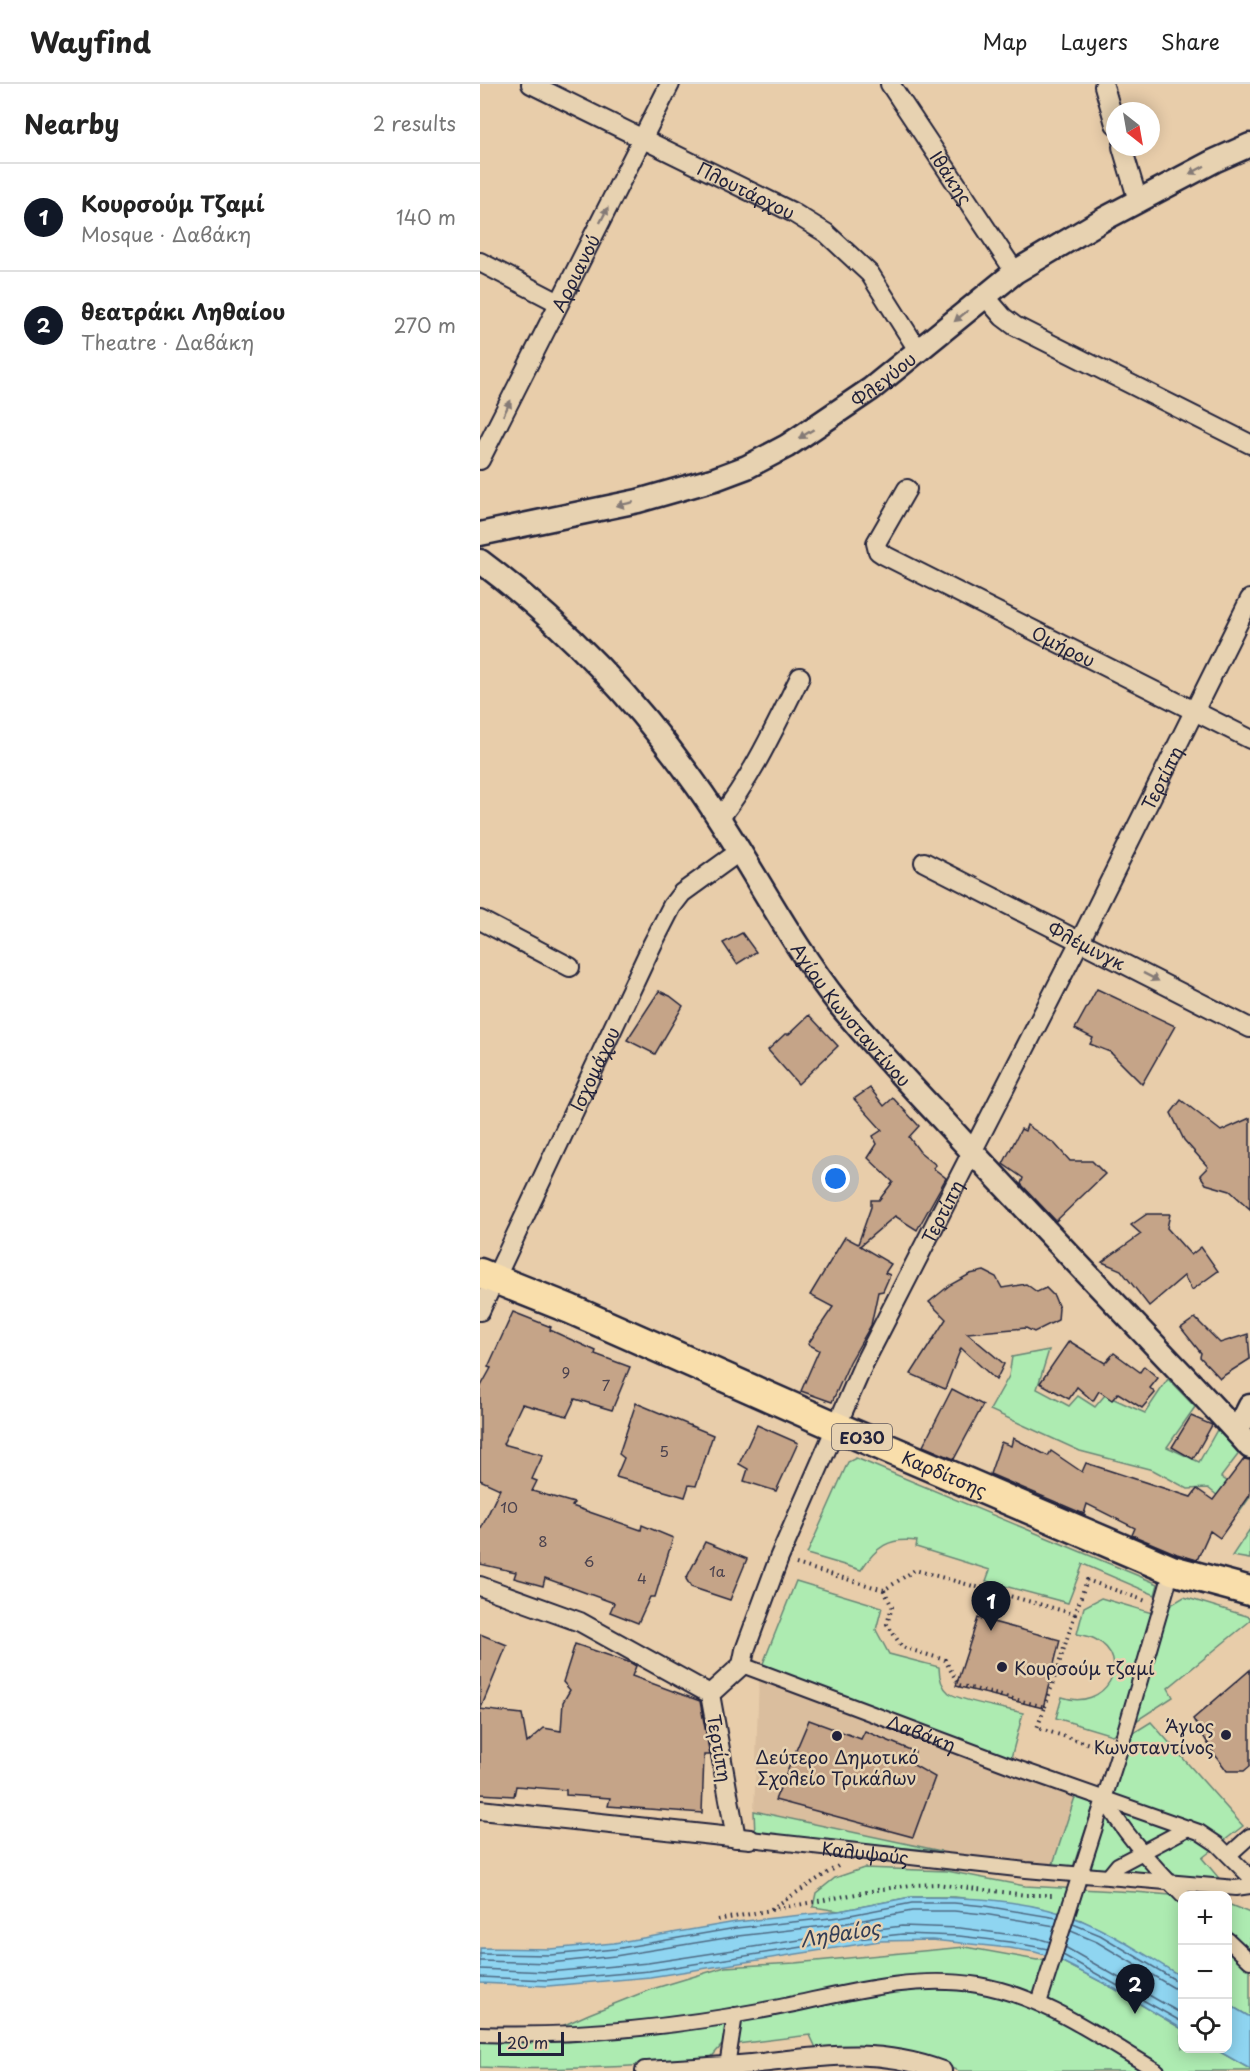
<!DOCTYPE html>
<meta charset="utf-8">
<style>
:root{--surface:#fff;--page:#f6f6f6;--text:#222;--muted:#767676;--line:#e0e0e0;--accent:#111827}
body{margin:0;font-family:"Playpen Sans",sans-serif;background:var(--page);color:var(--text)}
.controls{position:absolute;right:18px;bottom:18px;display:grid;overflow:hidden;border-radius:12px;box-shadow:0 3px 15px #0003}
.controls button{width:54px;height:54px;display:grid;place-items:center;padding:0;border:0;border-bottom:2px solid var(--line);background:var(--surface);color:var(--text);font:30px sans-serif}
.compass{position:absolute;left:626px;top:18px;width:54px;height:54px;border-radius:50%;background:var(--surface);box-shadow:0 3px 15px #0003;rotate:149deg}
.scale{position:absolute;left:18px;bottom:15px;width:66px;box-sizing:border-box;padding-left:6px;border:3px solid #22223b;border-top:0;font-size:16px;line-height:21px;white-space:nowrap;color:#22223b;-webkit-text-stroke:4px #e7d2b1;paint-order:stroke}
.you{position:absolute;left:356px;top:1095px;width:21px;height:21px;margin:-15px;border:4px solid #fff;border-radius:50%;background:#1a73e8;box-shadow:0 0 0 9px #1a73e833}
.badge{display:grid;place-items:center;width:39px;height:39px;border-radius:50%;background:var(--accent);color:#fff;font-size:20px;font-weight:700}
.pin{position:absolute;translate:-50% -50px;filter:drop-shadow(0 2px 3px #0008)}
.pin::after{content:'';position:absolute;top:32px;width:21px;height:18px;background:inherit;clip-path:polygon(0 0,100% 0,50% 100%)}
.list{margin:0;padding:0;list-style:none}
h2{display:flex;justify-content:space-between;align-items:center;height:78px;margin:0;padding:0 24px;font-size:26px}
h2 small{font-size:20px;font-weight:400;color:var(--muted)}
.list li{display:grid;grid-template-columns:39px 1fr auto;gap:18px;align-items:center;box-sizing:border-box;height:108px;padding:0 24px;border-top:2px solid var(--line)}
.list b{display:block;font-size:22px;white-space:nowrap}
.list p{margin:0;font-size:20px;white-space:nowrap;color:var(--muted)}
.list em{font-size:20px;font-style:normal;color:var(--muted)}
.icon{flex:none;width:33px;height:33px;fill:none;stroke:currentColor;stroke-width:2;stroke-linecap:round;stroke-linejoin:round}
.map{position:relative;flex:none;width:770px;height:1987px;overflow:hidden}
header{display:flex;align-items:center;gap:36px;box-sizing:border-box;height:84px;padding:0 30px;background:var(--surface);border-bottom:2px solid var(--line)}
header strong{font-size:28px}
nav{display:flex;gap:33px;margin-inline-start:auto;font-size:21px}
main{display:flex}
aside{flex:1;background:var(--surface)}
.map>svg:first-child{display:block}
</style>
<header>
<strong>Wayfind</strong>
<nav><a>Map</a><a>Layers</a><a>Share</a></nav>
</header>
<main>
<aside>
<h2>Nearby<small>2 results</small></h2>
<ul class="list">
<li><span class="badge">1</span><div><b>Κουρσούμ Τζαμί</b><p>Mosque · Δαβάκη</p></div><em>140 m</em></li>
<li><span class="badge">2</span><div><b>θεατράκι Ληθαίου</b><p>Theatre · Δαβάκη</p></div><em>270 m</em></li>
</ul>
</aside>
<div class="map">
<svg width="770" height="1987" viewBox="0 0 770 1987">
<rect width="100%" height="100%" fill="#e8cdaa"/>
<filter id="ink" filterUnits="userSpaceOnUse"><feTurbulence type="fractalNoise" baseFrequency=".0167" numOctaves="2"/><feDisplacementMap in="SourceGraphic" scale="12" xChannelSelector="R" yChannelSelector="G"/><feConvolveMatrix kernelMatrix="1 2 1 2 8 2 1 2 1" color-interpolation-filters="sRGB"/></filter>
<g filter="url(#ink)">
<polygon fill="#dabe9e" points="279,1594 596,1710 572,1783 461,1767 274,1727"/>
<g fill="#adebb1" stroke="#688676" stroke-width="1.5">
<polygon points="569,1266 557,1305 589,1322 598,1312 615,1323 625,1311 665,1329 688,1295 715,1323 687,1363 719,1378 737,1346 760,1368 741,1393 770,1413 759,1429 728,1404 708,1405 673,1386 600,1367 510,1326 529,1292 532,1273"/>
<path d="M376 1374 678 1500 675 1511 603 1480 588 1519 506 1497 510 1486 436 1463 437 1457C409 1453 396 1463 381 1486L327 1470 368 1378Z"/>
<polygon points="770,1445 770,1475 752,1472"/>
<path d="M316 1497 402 1523 396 1546 409 1570 459 1583C459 1593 461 1602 469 1609 480 1617 527 1625 543 1629L531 1674 282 1582Z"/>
<polygon points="704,1513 770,1533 770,1537 688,1604 693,1613 653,1639 689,1522"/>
<path d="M621 1514 672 1529 639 1647 632 1651 576 1634 582 1613C625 1628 655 1576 615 1555 610 1552 603 1551 597 1550L604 1523Z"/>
<polygon points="671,1638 763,1742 722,1774 743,1799 605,1786 647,1653"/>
<polygon points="596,1710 615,1717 593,1783 572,1783"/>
<polygon points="274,1727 461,1767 275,1751"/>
<polygon points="384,1784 467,1787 545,1802 655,1808 702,1812 702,1893 601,1836 556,1823 475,1813 431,1813 359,1827 333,1823 336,1809 355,1794"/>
<polygon points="748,1820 770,1829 770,1933 748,1920"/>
<path d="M485 1863 557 1876 575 1874 635 1905 702 1945V1964L735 1965 770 1985V1987H479L428 1968 392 1963 337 1966 330 1951 241 1962 229 1976C154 1983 75 1987 0 1983V1953L51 1956 109 1930 169 1906 245 1883 315 1879Z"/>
</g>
<g fill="#8fd5f1" stroke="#638da8" stroke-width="1.5">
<path d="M431 1813C488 1813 549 1815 603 1837 638 1852 670 1874 702 1893V1945L635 1905 575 1874 555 1868 529 1864 452 1856 400 1857 170 1893 68 1902 0 1899V1864L70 1865 134 1859 256 1838 359 1827Z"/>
<polygon points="748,1920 770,1933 770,1985 735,1965 748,1964"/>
</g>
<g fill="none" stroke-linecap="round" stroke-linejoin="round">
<g stroke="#4e6a84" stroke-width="1.5">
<polyline points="593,1840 620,1851 697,1897 702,1898"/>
<polyline points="591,1847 617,1858 694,1904 702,1906"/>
<polyline points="585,1863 702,1930"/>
<polyline points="0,1870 70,1871 135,1865 256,1844 360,1833 432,1819 474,1819 505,1822 577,1834"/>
<polyline points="583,1871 702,1938"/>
<polyline points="0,1877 70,1879 135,1872 258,1852 361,1840 432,1827 474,1827 504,1830 575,1842"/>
<polyline points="0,1885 68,1888 168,1879 366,1849 422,1842 480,1844 557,1854 570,1858"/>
<polyline points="0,1893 68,1896 169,1887 367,1856 423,1850 479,1852 530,1858 568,1865"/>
</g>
</g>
<g fill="#c5a488" stroke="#22223b" stroke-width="1.5">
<polygon points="262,849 276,868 257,880 243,859"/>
<polygon points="617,905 695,942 662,1000 630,968 610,960 613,954 595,945"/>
<polygon points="179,907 190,912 203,922 175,970 147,956"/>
<polygon points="329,931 358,962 318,1000 288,966 305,950 309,950"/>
<polygon points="390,1004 404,1022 413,1014 439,1042 429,1053 440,1068 456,1081 453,1084 466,1094 437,1146 415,1132 380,1162 411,1180 405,1189 410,1191 403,1207 398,1208 391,1241 370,1278 352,1318 321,1307 339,1266 328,1260 353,1223 330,1211 365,1153 378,1160 391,1123 391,1116 399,1116 413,1098 388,1074 397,1060 393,1052 402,1046 374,1015"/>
<polygon points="701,1016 741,1047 770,1034 770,1125 750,1107 726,1100 720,1091 728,1083 704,1056 691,1029"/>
<polygon points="547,1041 575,1060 590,1077 612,1077 625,1090 576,1137 541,1100 543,1094 523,1080 541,1045 545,1047"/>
<polygon points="667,1130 690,1130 687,1144 711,1171 721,1163 738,1187 712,1206 704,1192 669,1222 641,1186 622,1178 661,1150 651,1141"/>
<polygon points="504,1187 516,1193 522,1204 546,1200 557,1208 566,1204 574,1212 579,1224 578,1236 554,1248 546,1244 487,1249 524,1280 516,1296 481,1264 465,1305 431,1290 466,1235 449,1218 470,1201 490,1190"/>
<polygon points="33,1228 71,1243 70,1246 116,1267 115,1270 150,1283 132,1326 95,1315 87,1332 42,1320 23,1360 63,1371 52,1395 57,1397 52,1407 94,1419 92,1422 161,1446 162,1441 193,1454 175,1513 170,1513 158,1539 130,1528 134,1519 65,1494 63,1502 34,1494 36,1488 0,1480 0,1447 20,1405 0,1396 0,1304 11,1284 8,1283"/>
<polygon points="715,1234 740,1259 768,1250 770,1275 740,1294 720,1273 721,1269 701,1244"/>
<polygon points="589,1257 625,1279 634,1269 660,1288 664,1282 678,1294 670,1304 675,1309 662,1324 638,1309 632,1316 619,1307 613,1317 597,1303 589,1315 560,1299"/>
<polygon points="472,1305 503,1321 474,1375 443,1362"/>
<polygon points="156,1319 233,1351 216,1402 209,1401 205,1413 136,1393 144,1374 139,1370"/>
<polygon points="711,1332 732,1341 713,1375 692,1363"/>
<polygon points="277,1341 318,1359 296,1407 264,1397 268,1385 259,1380"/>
<polygon points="533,1354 568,1372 571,1367 602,1388 606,1379 711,1413 717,1405 733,1416 764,1375 770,1376 770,1411 740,1454 730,1447 717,1476 697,1470 652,1451 655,1444 607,1420 604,1430 510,1390 521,1358 531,1362"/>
<polygon points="225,1458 267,1475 250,1516 211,1503 206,1495"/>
<polygon points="498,1534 580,1556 563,1624 476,1602"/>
<polygon points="0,1550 27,1561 1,1624 0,1624"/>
<polygon points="95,1560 151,1579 156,1582 152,1592 220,1617 230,1671 224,1671 222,1729 128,1722 130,1714 86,1711 86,1706 36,1702 34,1712 0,1710 0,1625 42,1630 47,1659 64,1644 81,1647 83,1618 90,1606 83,1598"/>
<polygon points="770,1586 770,1682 764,1687 747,1687 733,1668 713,1635"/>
<polygon points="329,1636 381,1655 385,1647 435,1668 430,1679 455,1693 433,1753 295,1716"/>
</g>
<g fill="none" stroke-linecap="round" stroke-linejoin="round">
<defs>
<g id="pedestrian">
<path id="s1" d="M262 1581 534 1683 719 1748 737 1760 770 1793"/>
<path d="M623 1713C644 1750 673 1782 703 1812"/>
<path id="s2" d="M270 1755 546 1786 756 1804 770 1802"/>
<polyline points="749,1771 770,1752"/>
<polyline points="629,1792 638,1781 708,1744"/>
<polyline points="748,1856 770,1877"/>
<polyline points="559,1919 639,1668 692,1486"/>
<path d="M0 1950C94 1953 187 1944 279 1927 352 1914 424 1889 498 1901 564 1912 621 1954 677 1987"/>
<polyline points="247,1982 255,1931"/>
</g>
<g id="minor">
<path id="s3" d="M51 0 312 128 346 149 390 190 438 266"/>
<path id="s4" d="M410 0 535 188"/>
<polyline points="624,2 635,40"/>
<polyline points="642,63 658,117"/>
<polyline points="0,178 79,219"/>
<polyline points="505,212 523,233 535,242 770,360"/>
<path id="s5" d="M0 376 190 0"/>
<path id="s6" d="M427 405 396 459 398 467 404 471 770 655"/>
<path d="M239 735C273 692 296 641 320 593"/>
<path id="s7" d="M444 778 770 944"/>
<polyline points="0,836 90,883"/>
<path id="s8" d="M0 1227 172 861 192 822 202 809 260 767"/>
<polyline points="0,1502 100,1538 230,1610"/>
<polyline points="0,1726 270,1755"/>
<path id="s9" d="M256 1754 230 1610 262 1581 265 1566 299 1474 385 1277 600 857 770 515"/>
<path d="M165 1987C200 1985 236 1983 271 1980 338 1973 396 1962 462 1987"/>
</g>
<g id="tertiary">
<path id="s10" d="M0 450 158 417 235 395 267 383 307 362 391 305 535 188 624 135 734 77 770 61"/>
<path id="s11" d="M0 477C84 540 157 617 217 702 268 773 305 852 359 920 392 960 427 998 462 1035 530 1109 600 1182 669 1255 703 1291 737 1326 770 1363"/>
<polyline points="757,1348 770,1322"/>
</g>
<g id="primary">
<path id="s12" d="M0 1189 90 1225 355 1342 692 1486 770 1507"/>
</g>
</defs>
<use href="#pedestrian" stroke="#22223b" stroke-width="18"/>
<use href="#minor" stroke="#22223b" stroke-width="22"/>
<use href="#tertiary" stroke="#22223b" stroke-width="27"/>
<use href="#primary" stroke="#22223b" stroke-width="33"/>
<g stroke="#22223b" stroke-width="4" stroke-dasharray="1.5 4.5" stroke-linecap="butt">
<polyline points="316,1480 404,1506 435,1486 595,1530 607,1496 666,1517"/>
<polyline points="404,1506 412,1523 407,1540 422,1563 465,1576 479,1601 565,1623 557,1644 623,1664"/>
<polyline points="565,1623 595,1530"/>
<polyline points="291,1825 358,1782"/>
<polyline points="238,1836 397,1806 431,1801 457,1800 546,1811 576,1811"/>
</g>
<use href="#pedestrian" stroke="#e7d2b1" stroke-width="14"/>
<use href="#minor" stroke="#e7d2b1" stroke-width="18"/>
<use href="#tertiary" stroke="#e7d2b1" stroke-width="22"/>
<use href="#primary" stroke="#f9deab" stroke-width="28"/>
</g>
<defs><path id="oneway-solid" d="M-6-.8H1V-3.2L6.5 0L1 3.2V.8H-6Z" transform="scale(1.5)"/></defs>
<g fill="#847a76">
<use href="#oneway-solid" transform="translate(717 86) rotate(152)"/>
<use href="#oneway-solid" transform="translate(124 131) rotate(-63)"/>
<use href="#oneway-solid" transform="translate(481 232) rotate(141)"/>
<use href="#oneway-solid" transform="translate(27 324) rotate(-64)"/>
<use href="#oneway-solid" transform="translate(326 350) rotate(148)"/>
<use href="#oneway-solid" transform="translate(145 420) rotate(168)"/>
<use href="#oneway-solid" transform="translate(671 893) rotate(27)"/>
</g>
</g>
<g fill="#22223b" stroke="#e7d2b1" stroke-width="2">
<circle cx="522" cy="1583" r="6"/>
<circle cx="746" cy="1651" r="6"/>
<circle cx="357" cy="1652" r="6"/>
</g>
<g text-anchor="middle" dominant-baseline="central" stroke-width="5" stroke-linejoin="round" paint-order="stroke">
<g font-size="15" fill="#4b424e">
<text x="86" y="1287">9</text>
<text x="126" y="1300">7</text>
<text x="184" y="1366">5</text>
<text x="29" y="1422">10</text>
<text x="63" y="1456">8</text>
<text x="109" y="1476">6</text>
<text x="237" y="1486">1a</text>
<text x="162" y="1493">4</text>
</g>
<rect fill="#e7d2b1" stroke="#5d575e" stroke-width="1.5" x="352" y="1340" width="60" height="26" rx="4.5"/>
<g font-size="16" font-weight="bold" fill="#22223b">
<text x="382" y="1353">ΕΟ30</text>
</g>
<g font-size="18" fill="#22223b" stroke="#e7d2b1">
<text stroke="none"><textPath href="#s4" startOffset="112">Ιθάκης</textPath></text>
<text stroke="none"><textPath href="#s3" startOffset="240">Πλουτάρχου</textPath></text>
<text stroke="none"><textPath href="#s5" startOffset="210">Αρριανού</textPath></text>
<text stroke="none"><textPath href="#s10" startOffset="438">Φλεγύου</textPath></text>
<text stroke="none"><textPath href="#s6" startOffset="279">Ομήρου</textPath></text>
<text stroke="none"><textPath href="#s9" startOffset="1172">Τερτίπη</textPath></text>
<text stroke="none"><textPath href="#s7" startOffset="183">Φλέμινγκ</textPath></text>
<text stroke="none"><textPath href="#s11" startOffset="590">Αγίου Κωνσταντίνου</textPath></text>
<text stroke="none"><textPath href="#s8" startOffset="268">Ισχομάχου</textPath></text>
<text stroke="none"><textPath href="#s9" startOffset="686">Τερτίπη</textPath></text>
<text stroke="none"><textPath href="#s12" startOffset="506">Καρδίτσης</textPath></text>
<text stroke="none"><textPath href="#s1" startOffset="192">Δαβάκη</textPath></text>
<text transform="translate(240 1664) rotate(80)">Τερτίπη</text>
<text stroke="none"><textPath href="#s2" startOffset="116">Καλυψούς</textPath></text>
</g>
<g font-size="18" fill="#22223b" stroke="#e7d2b1" text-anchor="start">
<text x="534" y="1583">Κουρσούμ τζαμί</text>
<text x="734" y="1641" text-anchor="end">Άγιος<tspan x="734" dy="21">Κωνσταντίνος</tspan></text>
<text x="357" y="1672" text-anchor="middle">Δεύτερο Δημοτικό<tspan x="357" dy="21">Σχολείο Τρικάλων</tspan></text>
</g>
<g font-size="20" font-style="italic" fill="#323d56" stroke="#e7d2b1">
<text transform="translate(360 1849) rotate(-9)">Ληθαίος</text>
</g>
</g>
</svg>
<div class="controls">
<button>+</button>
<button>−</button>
<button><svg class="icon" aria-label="locate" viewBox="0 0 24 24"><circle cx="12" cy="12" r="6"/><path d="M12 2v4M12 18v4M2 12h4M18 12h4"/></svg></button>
</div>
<svg class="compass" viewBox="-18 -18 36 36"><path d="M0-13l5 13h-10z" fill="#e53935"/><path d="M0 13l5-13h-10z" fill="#767676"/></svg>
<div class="scale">20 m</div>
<div class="you"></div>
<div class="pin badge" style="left:511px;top:1547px">1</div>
<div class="pin badge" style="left:655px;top:1930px">2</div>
</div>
</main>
